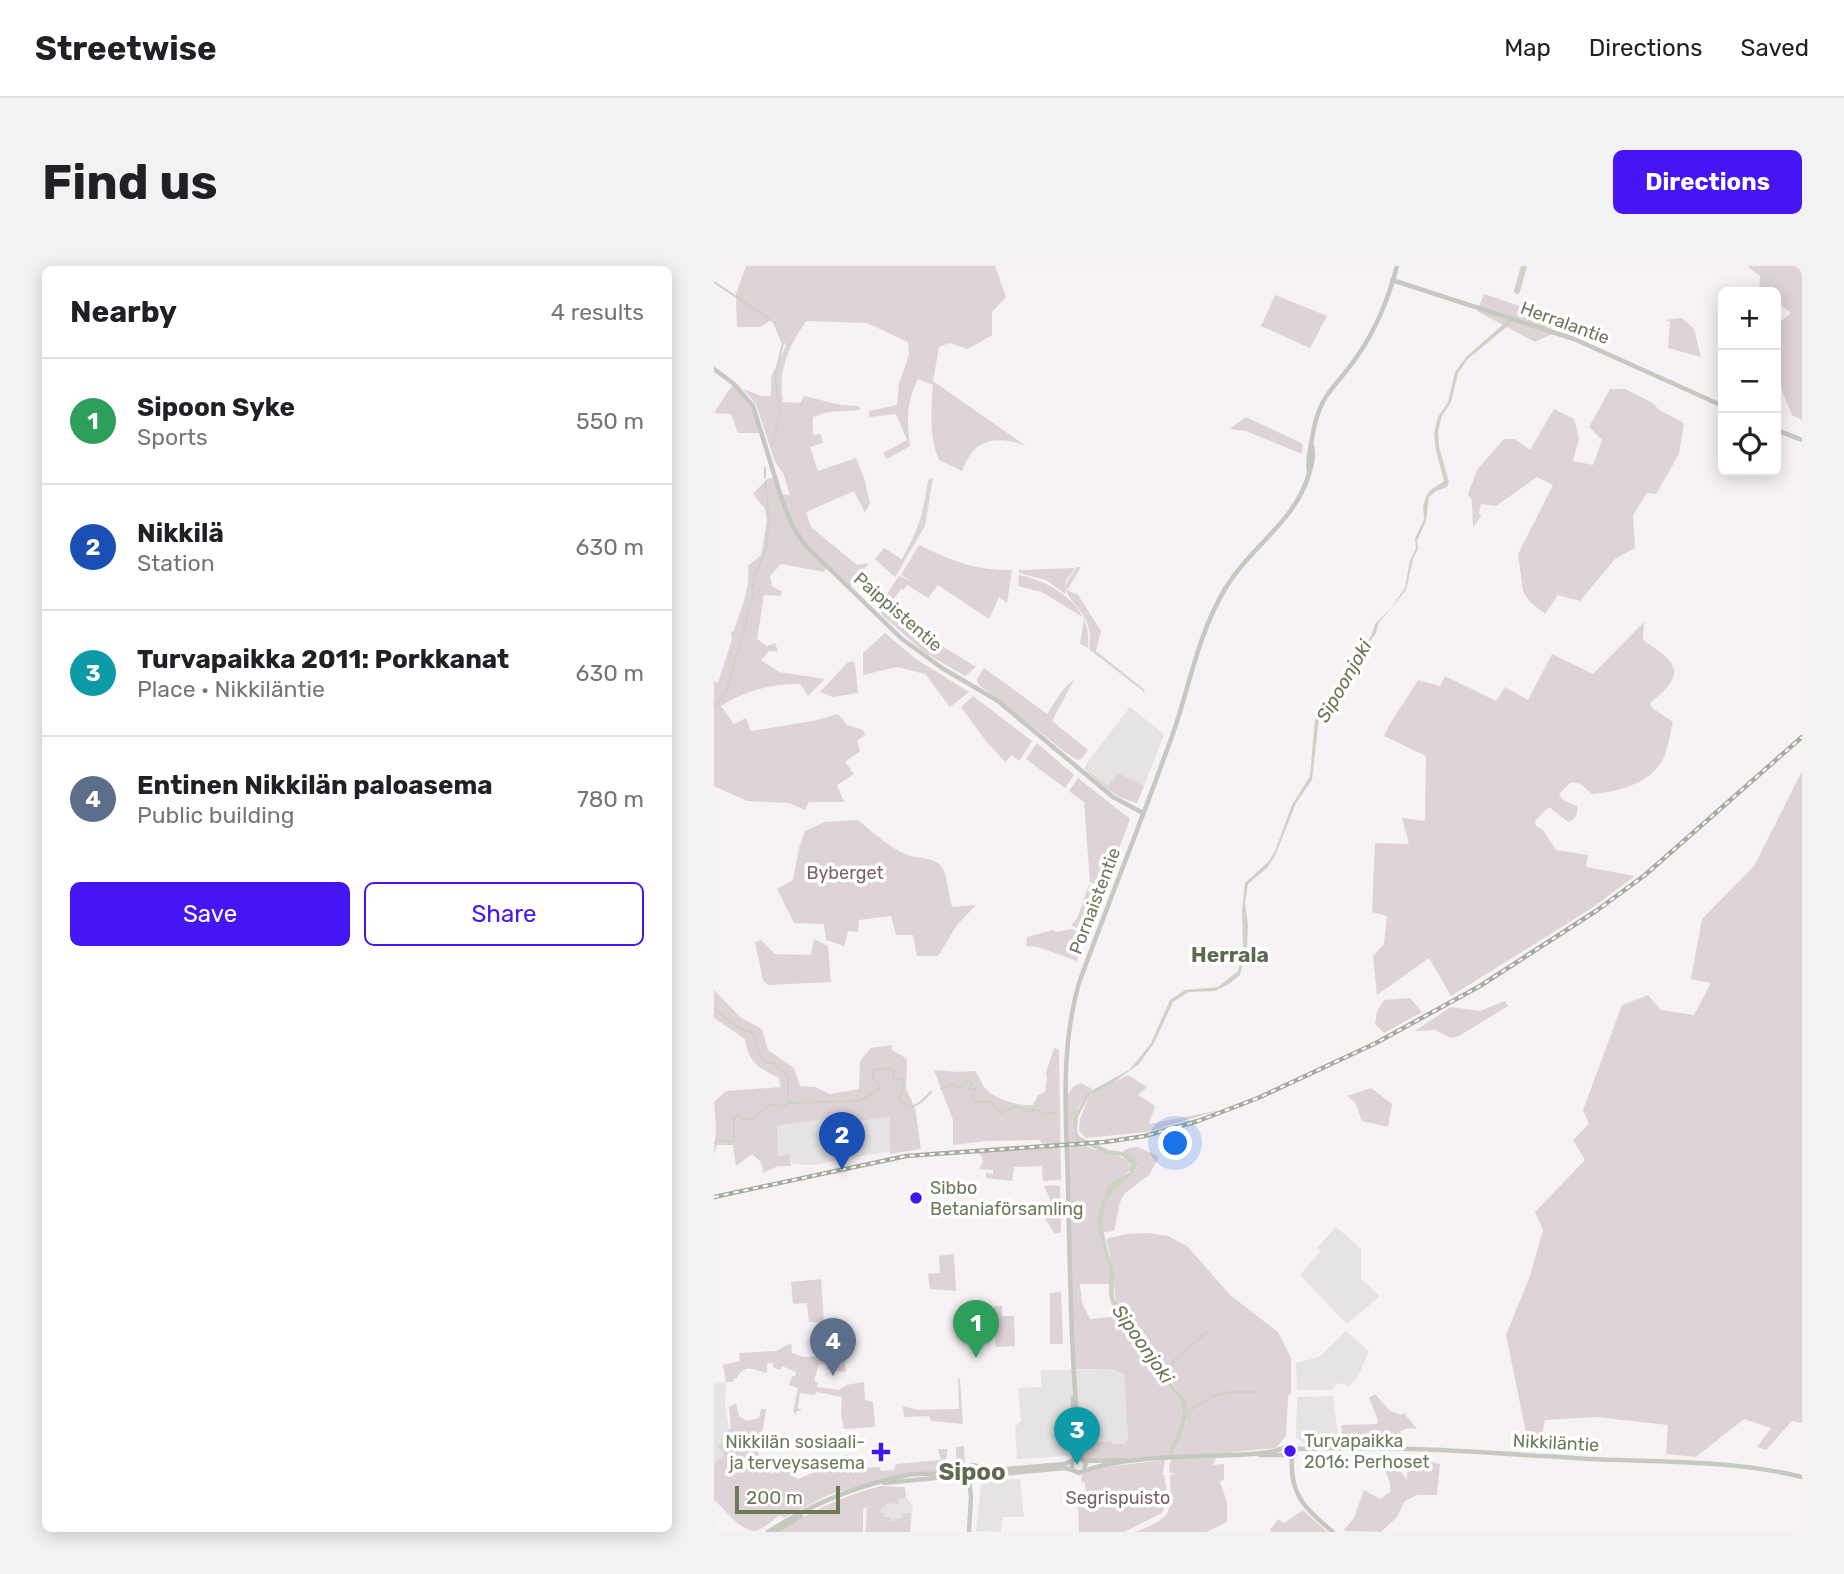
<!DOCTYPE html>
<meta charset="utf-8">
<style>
:root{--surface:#fff;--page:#f2f2f2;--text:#202124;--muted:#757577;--line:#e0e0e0;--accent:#4615f3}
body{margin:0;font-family:Rubik,sans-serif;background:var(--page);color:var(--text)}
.controls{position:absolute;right:21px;top:21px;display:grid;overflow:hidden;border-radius:10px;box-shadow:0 4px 18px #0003}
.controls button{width:63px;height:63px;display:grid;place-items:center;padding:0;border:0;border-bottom:2px solid var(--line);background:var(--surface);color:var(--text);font:35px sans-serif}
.scale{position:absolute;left:21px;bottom:18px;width:105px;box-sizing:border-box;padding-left:7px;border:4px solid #6c7a5a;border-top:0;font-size:19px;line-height:24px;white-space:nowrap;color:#6c7a5a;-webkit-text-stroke:5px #fff;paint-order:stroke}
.you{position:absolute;left:462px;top:878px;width:24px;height:24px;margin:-18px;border:5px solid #fff;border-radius:50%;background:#1a73e8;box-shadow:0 0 0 10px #1a73e833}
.badge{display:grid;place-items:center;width:46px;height:46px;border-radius:50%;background:var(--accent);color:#fff;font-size:23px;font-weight:700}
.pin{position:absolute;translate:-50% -58px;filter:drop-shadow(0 2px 4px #0008)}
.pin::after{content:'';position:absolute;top:37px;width:24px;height:21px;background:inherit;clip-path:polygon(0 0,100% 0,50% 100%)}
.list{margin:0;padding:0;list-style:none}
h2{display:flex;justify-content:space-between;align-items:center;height:91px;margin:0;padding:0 28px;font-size:30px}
h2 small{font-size:23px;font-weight:400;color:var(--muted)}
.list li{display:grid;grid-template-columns:46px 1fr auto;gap:21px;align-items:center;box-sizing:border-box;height:126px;padding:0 28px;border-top:2px solid var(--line)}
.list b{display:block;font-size:26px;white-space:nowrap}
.list p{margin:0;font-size:23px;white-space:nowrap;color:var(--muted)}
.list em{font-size:23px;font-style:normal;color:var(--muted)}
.actions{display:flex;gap:14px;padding:21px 28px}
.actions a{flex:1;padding:16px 0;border:2px solid var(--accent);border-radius:10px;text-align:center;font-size:24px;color:var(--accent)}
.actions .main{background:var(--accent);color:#fff}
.icon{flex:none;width:38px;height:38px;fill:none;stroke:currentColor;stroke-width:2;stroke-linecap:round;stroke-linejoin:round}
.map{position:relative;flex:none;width:1088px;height:1266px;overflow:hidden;border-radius:10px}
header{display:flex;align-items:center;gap:42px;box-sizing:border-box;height:98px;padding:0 35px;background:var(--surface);border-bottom:2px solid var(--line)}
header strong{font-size:33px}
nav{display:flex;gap:38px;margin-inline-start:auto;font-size:24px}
.intro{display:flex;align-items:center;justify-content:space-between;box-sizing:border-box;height:168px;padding:0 42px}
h1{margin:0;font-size:49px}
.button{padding:18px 32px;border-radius:10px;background:var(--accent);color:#fff;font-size:24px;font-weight:700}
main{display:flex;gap:42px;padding:0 42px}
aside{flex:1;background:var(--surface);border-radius:10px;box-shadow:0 4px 18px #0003}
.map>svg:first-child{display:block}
</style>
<header>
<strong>Streetwise</strong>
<nav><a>Map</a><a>Directions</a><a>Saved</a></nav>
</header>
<div class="intro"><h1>Find us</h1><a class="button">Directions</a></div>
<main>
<aside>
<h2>Nearby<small>4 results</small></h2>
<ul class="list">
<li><span class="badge" style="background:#2e9e5b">1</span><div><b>Sipoon Syke</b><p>Sports</p></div><em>550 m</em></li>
<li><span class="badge" style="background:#1a4fb4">2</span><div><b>Nikkilä</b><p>Station</p></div><em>630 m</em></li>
<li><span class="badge" style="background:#0f9aa8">3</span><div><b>Turvapaikka 2011: Porkkanat</b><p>Place · Nikkiläntie</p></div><em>630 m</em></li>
<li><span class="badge" style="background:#5c6f8a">4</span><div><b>Entinen Nikkilän paloasema</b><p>Public building</p></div><em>780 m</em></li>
</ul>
<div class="actions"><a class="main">Save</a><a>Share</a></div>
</aside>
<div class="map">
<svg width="1088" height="1266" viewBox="0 0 1088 1266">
<rect width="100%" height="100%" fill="#f6f2f6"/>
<g fill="#e5e3e4">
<polygon points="416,441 450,468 430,520 404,507 394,520 374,503 373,497"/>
<polygon points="176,851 176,885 99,899 78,898 76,888 64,891 63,859 116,852 120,858"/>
<polygon points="622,961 647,983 647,1013 666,1030 633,1058 586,1009 607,985 603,982"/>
<polygon points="632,1065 655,1085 644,1110 636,1120 624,1117 618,1124 583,1124 582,1097 605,1091"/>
<polygon points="397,1103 410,1108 414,1174 411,1178 397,1178 396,1175 383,1176 383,1179 369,1186 352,1190 303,1193 301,1161 307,1155 304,1122 327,1121 327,1104"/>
<polygon points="12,1116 11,1139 15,1164 10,1189 0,1197 0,1118"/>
<polygon points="619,1130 625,1176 589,1177 582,1171 583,1131"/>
<polygon points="306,1213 310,1251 289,1251 287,1266 262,1265 267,1218 273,1215"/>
<polygon points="192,1231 199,1241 196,1266 151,1266 152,1241"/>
</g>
<g fill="#ded3d7">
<path d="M32 0H281L292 31 278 46V69L254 83 235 77 225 81 219 115 312 180C296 173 272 170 259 185 254 190 251 199 248 205L225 194C215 172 217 142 219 119L204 113C192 136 193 155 196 180L173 193 169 187 193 174 182 148 155 151V145L183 139 185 118 195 89 194 76 153 57 92 55C75 80 63 105 69 136L86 137 90 130 127 139 145 140 146 144 114 146 99 151V169L107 168 109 177 96 181 104 205 142 192 150 212 156 237 151 247 140 225 92 246 97 261 143 299 155 297 135 322 112 302 110 306 67 298 56 310 58 320 68 326 66 330 50 329 43 373 53 380 61 377 64 385H55L47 394 65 406 111 413 94 430 86 418C56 418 32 424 7 440L20 458 32 452 37 465 99 455 124 448 133 459 149 464 151 469 143 475 146 485 131 496 140 508 123 519 130 536H95L91 544 75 537 33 535 0 520V415L4 417 18 373 17 366 20 365C27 341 36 326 34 300L47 289 53 254 51 243 39 228 53 213 62 211 66 228 76 229 69 207 61 196 42 138 29 123 47 130H57V111L72 80 59 53 46 61H23L22 28Z"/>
<polygon points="1033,0 1088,0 1088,154 1078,149 1062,110 1062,59 1077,47 1062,35 1062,26 1045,26 1046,10"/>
<polygon points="770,28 836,50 838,68 821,76 763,45"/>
<polygon points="561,29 613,50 596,82 547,60"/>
<polygon points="968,52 980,63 987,91 954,82 956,56 952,54"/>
<polygon points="18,119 38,141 46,167 24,167 17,148 0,147"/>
<polygon points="896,123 911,123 939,137 945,144 970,157 965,188 942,228 933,227 919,249 921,282 901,293 866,335 844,329 831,348 815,335 809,325 804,288 839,219 823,211 782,240 767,238 765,247 767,250 759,262 758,234 754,228 763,204 790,173 801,173 816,184 840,143 860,153 865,172 859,195 879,199 888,174 875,161"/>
<polygon points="532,151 589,178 588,188 532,165 516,163"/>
<path d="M219 212 211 260 181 311 161 293 170 282 188 293C205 263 209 248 214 214Z"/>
<path d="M205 279C236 294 263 305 298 304L293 337 285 331 275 353 224 319 214 332 193 319 190 324 187 323 176 338 205 366 262 401 251 410 210 386 168 349 165 340 185 310 197 315 187 309Z"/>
<path d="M363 301H367L353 324 364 329 387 365 382 385 431 424 430 426 375 383C382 346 351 337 352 321 353 314 359 307 363 301Z"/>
<polygon points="361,302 352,315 351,328 332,314 305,307 305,304"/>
<path d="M305 309C340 316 380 342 374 382L366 378 370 352 328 326 304 320Z"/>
<path d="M930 356 929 374C964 398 974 406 936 437L938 442 959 456C956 467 955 478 951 488 941 517 904 526 878 528L867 518 857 516 845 528 849 534 863 540C864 549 862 553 854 556L835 541 821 555 822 560 829 564 842 584 874 589 872 601 921 610 878 642 737 730 715 692 663 729 659 690 670 678 673 650 658 646 661 577 695 578 688 552 711 555 712 490 670 470C679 450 693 433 704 414L726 420 731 410 782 435 791 421 814 434 838 388 879 408Z"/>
<polygon points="171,367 202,393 255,426 236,441 211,408 183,401 149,409 149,387"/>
<polygon points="138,395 141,397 144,427 119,431 106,426 133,397"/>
<path d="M270 402 333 448C341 437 349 420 360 414L338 455 374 484 367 493 363 494 350 485 264 418 263 413Z"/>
<polygon points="259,430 318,475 305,495 298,489 291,496 272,475 247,441"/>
<polygon points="323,477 360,509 351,522 312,493"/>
<path d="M373 497 374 504 394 520 404 507 430 520 423 537C402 533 386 517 371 503Z"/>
<polygon points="1088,505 1088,1157 1078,1155 1052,1184 1043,1181 1057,1162 1030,1153 982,1191 952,1188 954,1159 882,1151 831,1154 826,1181 815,1181 792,1069 816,1010 829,964 821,946 871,894 859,874 875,858 869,844 908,739 934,729 947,744 980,749 997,717 977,713 988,653 1040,600"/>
<polygon points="364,512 416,553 390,622 376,616 370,536 355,525"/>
<path d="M144 554C160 567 175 582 194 589 205 593 223 591 229 603 234 614 235 630 238 641L262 639 243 659 224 690H203L199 669H182L177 650 145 654 144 666 134 665 130 680 112 674 110 658 80 657 63 623 79 614 85 582 91 565 111 556Z"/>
<polygon points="375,619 389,625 373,668 357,659 363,653"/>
<polygon points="359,663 372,670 363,695 324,681 312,680 313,671 339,664 342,666"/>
<polygon points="100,673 114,680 117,716 54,719 49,714 41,676 47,674 61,688 97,689"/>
<path d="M0 724 26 751 48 763 54 784 80 802 86 820 101 821 116 828 145 823 146 795 157 782 178 779V784L193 793 192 823 201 842 207 883 176 888V851L120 858 115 852 63 860 64 890 76 888 77 900H64L49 907 47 896 38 888 22 900 19 879H3L0 888 2 861 0 836 12 825 67 821 65 812C43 800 36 799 31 773L0 752Z"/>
<polygon points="696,732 708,746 670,767 661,758 663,746 670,734"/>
<polygon points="791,735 794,740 745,770 737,772 721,764 701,765 737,741 766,745"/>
<path d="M340 782 345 783 347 914 329 915 328 900 300 901 298 915 272 912V907L279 908V904L265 903 269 896 268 891 264 887 332 882 325 874 272 875 239 879V854L220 804 244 806 261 805C265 810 267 816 270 821 277 832 307 841 319 839L324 829 331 826 333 812 332 807Z"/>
<polygon points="414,809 433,821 424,829 441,840 435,858 506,844 433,866 372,872 365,865 366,853 376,828"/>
<path d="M367 817 378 823C368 833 358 848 360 862 364 894 409 878 418 903L392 922 385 942 382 957 395 1003 397 1018H366L368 1037 376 1053 407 1050 420 1063 435 1084 445 1108 464 1131 467 1139 468 1153 452 1192 372 1193 367 1186 368 1180 382 1179V1176L397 1175 398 1178H411L414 1174 410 1108 397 1103H359L351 832 360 820Z"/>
<polygon points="657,822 678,838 674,861 648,855 641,836 633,830"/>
<path d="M424 881 445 891 435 909 411 927 406 936 400 965 390 966C385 948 391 927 407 916 414 910 419 909 424 901L409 885 415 882Z"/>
<path d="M340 919 346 920 347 966 341 968 328 948C338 933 338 937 330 920Z"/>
<path d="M434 967 454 970 473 980 516 1029 564 1066 577 1092V1127L574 1131 572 1170 562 1182 519 1186 518 1189 503 1190 499 1199 510 1198V1213L506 1216 513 1236V1256L492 1266H422C460 1250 457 1248 456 1209L462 1207H456L455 1200 473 1155 467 1128 449 1105 432 1070 402 1037 398 998 392 973 412 968Z"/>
<polygon points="240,988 242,1025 216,1023 214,1008 226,1007 225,990"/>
<polygon points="107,1013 110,1057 95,1056 93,1037 79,1038 77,1016"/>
<polygon points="347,1026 349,1078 336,1078 336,1027"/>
<polygon points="280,1040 288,1040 288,1050 300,1050 301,1080 282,1081 280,1062 254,1062 253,1047 279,1047"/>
<path d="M77 1077 78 1087 90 1091 130 1089 132 1105 128 1106 113 1103V1099L105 1098 100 1115 104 1117 103 1121 125 1124 132 1119 150 1116 151 1134 159 1136 161 1161 130 1163 127 1148 128 1131 102 1126 101 1129 86 1127 84 1142 88 1144 83 1145 82 1149 79 1145 84 1122 75 1119 78 1110H81L82 1106 68 1100 66 1104 59 1101V1097H53V1107C41 1105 31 1096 22 1113L20 1112 19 1116H12L9 1099 26 1095 25 1087 62 1085Z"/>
<polygon points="244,1111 246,1113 249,1158 217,1155 215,1150 190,1151 189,1140 205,1144 245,1143"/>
<polygon points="661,1128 676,1145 688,1149 690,1147 703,1163 695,1162 686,1165 690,1175 667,1174 662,1163 641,1175 629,1175 627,1159 663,1158 664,1154 655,1132"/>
<path d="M22 1137 25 1150 33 1155 45 1152 47 1143H52L48 1169 53 1179 43 1185 57 1208 73 1200 80 1211 84 1213 105 1204 115 1193 134 1189 137 1191 140 1202 166 1201 167 1205 180 1204 182 1198 227 1194 224 1183H234L232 1194H242V1181L250 1180 251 1202 180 1210 114 1229 70 1252 66 1249C59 1254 51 1261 43 1265 25 1266 12 1243 0 1234V1197L10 1189 4 1180 12 1172 11 1165 17 1162 15 1141Z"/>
<polygon points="694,1191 726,1198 723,1229 703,1229 691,1235 683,1251 667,1266 629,1265 640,1252 650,1224 666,1233 676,1226 676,1217 669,1199 679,1196 693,1214"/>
<polygon points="451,1194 449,1207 447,1208 450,1209 454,1232 448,1247 410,1266 365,1266 364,1232 372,1232 371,1217 367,1215 368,1208 381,1202"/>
<path d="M167 1220 191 1221 192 1231 184 1233V1238L172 1237V1241H168L166 1246 170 1247V1251H177V1255H181V1252H188V1247H197L196 1266H152L154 1240 149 1243V1266H65C98 1244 129 1230 167 1220Z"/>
<polygon points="589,1244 613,1266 558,1266 556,1264 564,1253 570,1257"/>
</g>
<path fill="#cfd3c5" d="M795 53 799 55 796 58 754 93 744 107 737 136 728 150 724 165 725 181 735 216 733 221 722 225 715 231 712 255 703 275 704 283 699 293 692 324 664 358 662 367 640 399 620 436 605 452 598 514 582 537 561 590 553 602 534 618 531 637 534 659 533 682 526 709 515 718 501 725 475 726 459 736 440 777 425 798 393 821 376 828 364 851 363 866 366 871 395 884 417 887C438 908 400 913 393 935 385 957 391 976 398 998 402 1008 399 1019 400 1030 402 1042 415 1050 422 1059 435 1074 440 1089 449 1106 454 1115 463 1122 469 1131 482 1148 464 1174 458 1192H452L468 1153 467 1139 464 1131 445 1108 427 1072 398 1039 395 1029V1003L382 957 385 942 392 922 397 916 416 906 417 899 408 890 390 887 364 875 361 871 359 853 373 827 415 804 423 795 437 777 456 734 471 724 504 721 524 705 529 683 528 644 531 617 555 595 561 585 578 539 596 510 601 453 621 430 637 398 657 370 661 358 677 342 691 322 696 295 702 282 701 273 710 253 709 241 711 234 715 225 730 215 722 185 720 168 724 151 734 136 741 106 752 91Z"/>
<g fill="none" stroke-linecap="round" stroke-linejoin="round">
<g stroke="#cfd3c5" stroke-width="2">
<polyline points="0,16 60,56 69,77 61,110 66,145 58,180"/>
<polyline points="51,202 51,212"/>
<polyline points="52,216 52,225"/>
<polyline points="41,310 52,283 55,254 53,229"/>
<polyline points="39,322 40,315"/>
<polyline points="28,371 39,328"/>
<polyline points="12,426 27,374"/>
<polyline points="0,441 10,428"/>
<polyline points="0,743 23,761 39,767 47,791 51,796 59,797 74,810 74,834 80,836"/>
<polyline points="227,823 241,818 245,822 251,816 256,815 258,817 255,823 262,823 258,830 262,836 277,836 287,847 301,840 314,846 321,843 330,848 342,846"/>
<polyline points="354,846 363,847"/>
<polyline points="0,877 7,874 20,876 20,852 23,849 31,853 39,852 54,840 62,838 67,841 75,837 146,835 165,823 165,818 159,812 159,807 162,803 177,803 180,806 179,811 188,814 190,819 185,834 198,841 207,836 217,826"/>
<polyline points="470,1086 493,1066"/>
<polyline points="450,1109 460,1094 467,1088"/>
<polyline points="499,1130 514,1126 543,1126"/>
<polyline points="473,1147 495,1132"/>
</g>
<polyline stroke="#cfd3c5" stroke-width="6" points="803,25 810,0"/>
<g stroke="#c5c9c0" stroke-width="4.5">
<polyline points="678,14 860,73 1009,140"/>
<polyline points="0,103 20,118 39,140 68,234 78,259 90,278 188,373 228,402 284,435 399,531 429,547"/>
<polyline points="1062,164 1088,174"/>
<path d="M595 205C593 194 596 184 598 173 605 126 620 125 644 89 662 63 675 31 683 0"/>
<polyline points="359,1132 360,1193"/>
<path d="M581 1183C679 1179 777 1187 875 1193 945 1196 1019 1194 1088 1211"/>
<polyline points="546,1189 572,1189"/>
<path d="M578 1191C575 1228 592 1244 619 1266"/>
<path d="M369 1194 366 1186C357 1097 356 1008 354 918 352 850 346 783 365 717 395 635 428 554 457 473 476 421 482 372 511 323 536 281 581 256 595 208 598 198 601 188 597 177"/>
<polyline points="370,1195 412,1194"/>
<circle cx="259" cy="1206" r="7"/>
<polyline points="265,1202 269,1205 350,1198 358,1195"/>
<path d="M370 1204 372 1197 368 1193 363 1192 358 1196V1204L365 1207C402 1190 476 1191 519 1189 538 1188 560 1188 576 1179L581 1183 582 1188 578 1191 573 1190 571 1182"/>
<polyline points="265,1210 351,1202 358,1204"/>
<polyline points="170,1217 252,1209"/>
<path d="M54 1266C94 1240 142 1220 189 1210 209 1205 234 1212 253 1201"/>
<polyline points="61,1266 87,1250"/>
<polyline points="255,1266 257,1231 255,1212"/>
</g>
<defs>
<polyline id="rail" points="0,931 192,890 391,876 431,870 484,855 544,832 662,777 766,720 882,645 931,609 1088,471"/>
</defs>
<use href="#rail" stroke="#a5ac9d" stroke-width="4.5"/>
<use href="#rail" stroke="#fff" stroke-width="2" stroke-dasharray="5" stroke-linecap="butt"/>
</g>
<g fill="#4615f3" stroke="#fff" stroke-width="2.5">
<circle cx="202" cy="932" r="7"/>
<circle cx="576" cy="1185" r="7"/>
<path d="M163.5 1175.5h7v7h7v7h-7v7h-7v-7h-7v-7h7z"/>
</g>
<g text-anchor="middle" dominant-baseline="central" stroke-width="7" stroke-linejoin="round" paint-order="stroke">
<g font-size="18" fill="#6c7a5a" stroke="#fff">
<text transform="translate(851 57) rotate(20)">Herralantie</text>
<text transform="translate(184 346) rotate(41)">Paippistentie</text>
<text transform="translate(381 635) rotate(-69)">Pornaistentie</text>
<text transform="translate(842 1177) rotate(3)">Nikkiläntie</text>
</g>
<g font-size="18" fill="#7c6267" stroke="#fff">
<text x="131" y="607">Byberget</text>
<text x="404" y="1232">Segrispuisto</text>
</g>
<g font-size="18" fill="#6c7a5a" stroke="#fff" text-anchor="start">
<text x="216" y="922">Sibbo<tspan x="216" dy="21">Betaniaförsamling</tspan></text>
<text x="590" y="1175">Turvapaikka<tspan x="590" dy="21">2016: Perhoset</tspan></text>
<text x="151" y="1176" text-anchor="end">Nikkilän sosiaali-<tspan x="151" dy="21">ja terveysasema</tspan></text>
</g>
<g font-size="19" font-style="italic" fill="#6c7454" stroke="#fff">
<text transform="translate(630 415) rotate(-60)">Sipoonjoki</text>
<text transform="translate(429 1078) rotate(55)">Sipoonjoki</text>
</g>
<g font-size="21" font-weight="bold" fill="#5f6a51" stroke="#fff">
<text x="516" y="688">Herrala</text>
</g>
<g font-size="24" font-weight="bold" fill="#5f6a51" stroke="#fff">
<text x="258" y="1206">Sipoo</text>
</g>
</g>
</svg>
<div class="controls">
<button>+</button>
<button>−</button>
<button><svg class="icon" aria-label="locate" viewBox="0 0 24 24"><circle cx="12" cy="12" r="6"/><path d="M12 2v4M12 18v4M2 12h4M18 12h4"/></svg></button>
</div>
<div class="scale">200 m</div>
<div class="you"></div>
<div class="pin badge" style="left:262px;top:1092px;background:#2e9e5b">1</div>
<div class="pin badge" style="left:128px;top:904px;background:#1a4fb4">2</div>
<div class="pin badge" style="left:363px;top:1199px;background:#0f9aa8">3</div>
<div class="pin badge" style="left:119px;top:1110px;background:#5c6f8a">4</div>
</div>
</main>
